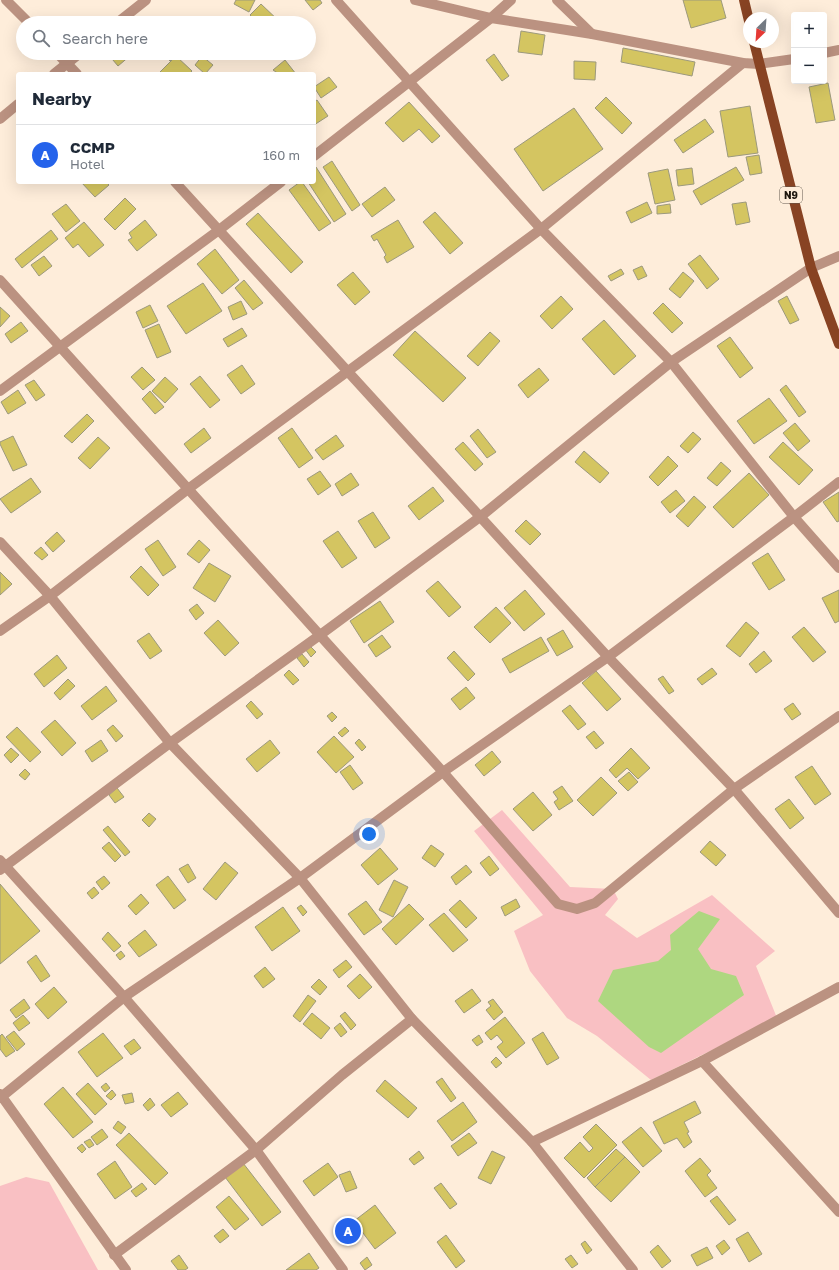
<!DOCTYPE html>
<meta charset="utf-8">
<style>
:root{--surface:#fff;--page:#f2f2f3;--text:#1f2937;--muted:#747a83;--line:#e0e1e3;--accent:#2563eb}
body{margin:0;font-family:"Golos Text",sans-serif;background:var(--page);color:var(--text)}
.controls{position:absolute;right:12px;top:12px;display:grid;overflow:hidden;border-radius:4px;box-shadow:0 4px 16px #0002}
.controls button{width:36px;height:36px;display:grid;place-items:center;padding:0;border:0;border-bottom:1px solid var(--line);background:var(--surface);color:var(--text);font:20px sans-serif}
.compass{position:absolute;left:743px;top:12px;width:36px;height:36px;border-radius:50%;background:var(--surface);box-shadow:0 4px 16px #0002;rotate:205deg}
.you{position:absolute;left:369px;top:834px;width:14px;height:14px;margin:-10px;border:3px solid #fff;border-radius:50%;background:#1a73e8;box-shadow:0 0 0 6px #1a73e833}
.badge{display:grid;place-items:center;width:26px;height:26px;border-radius:50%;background:var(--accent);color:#fff;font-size:13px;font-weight:700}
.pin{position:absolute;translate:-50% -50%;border:2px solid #fff;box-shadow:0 1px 4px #0006}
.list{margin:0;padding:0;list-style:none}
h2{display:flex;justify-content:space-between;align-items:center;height:52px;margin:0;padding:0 16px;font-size:17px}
h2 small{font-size:13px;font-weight:400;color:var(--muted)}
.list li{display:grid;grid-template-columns:26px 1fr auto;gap:12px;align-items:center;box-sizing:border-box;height:60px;padding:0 16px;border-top:1px solid var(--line)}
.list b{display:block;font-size:15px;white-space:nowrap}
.list p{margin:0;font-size:13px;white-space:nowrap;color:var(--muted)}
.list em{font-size:13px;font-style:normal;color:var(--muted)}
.icon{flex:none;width:22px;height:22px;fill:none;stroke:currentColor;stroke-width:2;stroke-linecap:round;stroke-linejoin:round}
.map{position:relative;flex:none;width:839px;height:1270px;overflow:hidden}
.search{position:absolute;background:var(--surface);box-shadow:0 4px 16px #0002;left:16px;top:16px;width:300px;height:44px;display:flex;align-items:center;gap:10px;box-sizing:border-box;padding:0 14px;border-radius:22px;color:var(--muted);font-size:15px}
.panel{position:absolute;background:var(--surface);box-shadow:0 4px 16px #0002;left:16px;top:72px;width:300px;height:112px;border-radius:4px}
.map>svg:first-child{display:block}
</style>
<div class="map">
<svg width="839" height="1270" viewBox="0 0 839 1270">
<rect width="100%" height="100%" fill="#feedda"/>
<g fill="#f9c0c3">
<polygon points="502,810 570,887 613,889 618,899 605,915 637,938 712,895 775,951 756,966 777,1018 651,1080 597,1036 567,1018 530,971 514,931 543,915 474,831"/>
<polygon points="26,1177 49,1182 98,1270 0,1270 0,1186"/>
</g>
<polygon fill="#aed780" points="699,911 720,919 698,949 711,969 736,976 744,995 661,1053 649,1047 598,1001 613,970 658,961 671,950 670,935"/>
<g fill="#d4c561" stroke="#9c997d">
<polygon points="236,0 255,0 249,12 234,4"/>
<polygon points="305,0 320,0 322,3 313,10"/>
<polygon points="683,0 721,0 726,18 691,28"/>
<polygon points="261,4 281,23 258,23 250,15"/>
<polygon points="521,31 545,35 542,55 518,52"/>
<polygon points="623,48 695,62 692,76 621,62"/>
<polygon points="107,53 129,53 131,55 118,66"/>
<polygon points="163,53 188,53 181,60 176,55 170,61"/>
<polygon points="494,54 509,76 502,81 486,60"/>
<polygon points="176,56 192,71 189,74 158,74"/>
<polygon points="202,56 213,65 205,74 195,65"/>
<polygon points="285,60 296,74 279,74 273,70"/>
<polygon points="574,61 596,62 595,80 574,79"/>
<polygon points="329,77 337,87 321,98 314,87"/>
<polygon points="828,83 835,120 816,123 809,87"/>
<polygon points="606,97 632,123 622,134 595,108"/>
<polygon points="317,100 328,116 314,125 314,102"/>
<polygon points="409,102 440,136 432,143 419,129 403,142 385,123"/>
<polygon points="750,106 758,153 728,157 720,111"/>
<polygon points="574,108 603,149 543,191 514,149"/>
<polygon points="705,119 714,132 683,153 674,140"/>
<polygon points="759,155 762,173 750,175 746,157"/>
<polygon points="332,161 360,205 352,211 323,167"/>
<polygon points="316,167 346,214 334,222 308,182 314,182 314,168"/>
<polygon points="736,167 744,180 701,205 693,191"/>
<polygon points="692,168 694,184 678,186 676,170"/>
<polygon points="668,169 675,200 655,204 648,173"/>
<polygon points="81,182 106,182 109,185 95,197"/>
<polygon points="300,182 302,182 331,223 319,231 289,190"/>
<polygon points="385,187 395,200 372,217 362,204"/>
<polygon points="125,198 136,209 115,230 104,219"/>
<polygon points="647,202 652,213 631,223 626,212"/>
<polygon points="746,202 750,222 736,225 732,204"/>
<polygon points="66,204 80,221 66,232 52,214"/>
<polygon points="670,204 671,213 657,214 657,206"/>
<polygon points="435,212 463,243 450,254 423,222"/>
<polygon points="258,213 303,262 291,273 246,224"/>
<polygon points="145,220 157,235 137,251 128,240 132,238 129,233"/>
<polygon points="398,220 414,247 387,263 384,257 386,255 377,239 374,241 371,236"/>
<polygon points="84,222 104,245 89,257 78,244 73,248 65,238"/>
<polygon points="51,230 58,239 22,268 15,259"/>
<polygon points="215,249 239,280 222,294 197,264"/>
<polygon points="700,255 719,279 707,289 688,264"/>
<polygon points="44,256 52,266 39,276 31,265"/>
<polygon points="642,266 647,276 638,280 633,270"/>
<polygon points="621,269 624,274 611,281 608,276"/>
<polygon points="353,272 370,292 355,305 337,285"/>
<polygon points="683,272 694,281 680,298 669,289"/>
<polygon points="244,280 263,303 253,310 235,288"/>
<polygon points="203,283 222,311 186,334 167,306"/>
<polygon points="561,296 573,309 552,329 540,316"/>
<polygon points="787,296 799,320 790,324 778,301"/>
<polygon points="241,301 247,314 233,320 228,307"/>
<polygon points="663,303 683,323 672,333 653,313"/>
<polygon points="150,305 158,321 143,328 136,312"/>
<polygon points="0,307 10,316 0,327"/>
<polygon points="604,320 636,356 614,375 582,339"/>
<polygon points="21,322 28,331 11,343 5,334"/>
<polygon points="159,324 171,352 157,358 145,330"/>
<polygon points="242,328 247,336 228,347 223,339"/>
<polygon points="415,331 466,378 443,402 393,355"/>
<polygon points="490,332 500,341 478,366 467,356"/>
<polygon points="730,337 753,368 740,378 717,346"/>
<polygon points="242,365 255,384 241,394 227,375"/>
<polygon points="142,367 155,380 143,390 131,377"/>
<polygon points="539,368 549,380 528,398 518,385"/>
<polygon points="200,376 220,400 210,408 190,384"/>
<polygon points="165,377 178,389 165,403 152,391"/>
<polygon points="34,380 45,395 36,401 25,385"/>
<polygon points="786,385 806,412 799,417 780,390"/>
<polygon points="18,390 26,403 8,414 1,402"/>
<polygon points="150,391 164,407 155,414 142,399"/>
<polygon points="769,398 787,421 754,444 737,421"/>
<polygon points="87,414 94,421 72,443 64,436"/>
<polygon points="795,423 810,441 798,451 783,433"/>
<polygon points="204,428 211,438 191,453 184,444"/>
<polygon points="292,428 313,458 299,468 278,438"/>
<polygon points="478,429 496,452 487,458 470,436"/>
<polygon points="693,432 701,439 688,453 680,446"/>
<polygon points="336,435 344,446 323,460 315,450"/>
<polygon points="13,436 27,465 13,471 0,444 0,442"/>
<polygon points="98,437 110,448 90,469 78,458"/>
<polygon points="463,442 483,464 475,471 455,449"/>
<polygon points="783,442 813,470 799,485 769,457"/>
<polygon points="584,451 609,473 600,483 575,462"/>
<polygon points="668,456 678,466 658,486 649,477"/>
<polygon points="721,462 731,471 717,486 707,478"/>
<polygon points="320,471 331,486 318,495 307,479"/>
<polygon points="351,473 359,485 342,496 335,484"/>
<polygon points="749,473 769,495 733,528 713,507"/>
<polygon points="31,478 41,492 11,513 0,499"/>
<polygon points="433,487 444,501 419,520 408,506"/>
<polygon points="676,490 685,501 670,513 661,502"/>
<polygon points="839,492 839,521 837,522 823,502"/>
<polygon points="694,496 706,507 688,527 676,516"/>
<polygon points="373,512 390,538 375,548 358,521"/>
<polygon points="526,520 541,534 530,545 515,531"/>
<polygon points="338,531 357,558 342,568 323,541"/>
<polygon points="57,532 65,541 53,552 45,543"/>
<polygon points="158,540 176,567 163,576 145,549"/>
<polygon points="199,540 210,550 199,563 187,554"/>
<polygon points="41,547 48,555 42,560 34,553"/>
<polygon points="768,553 785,580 769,590 752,563"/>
<polygon points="209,563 231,576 215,602 193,588"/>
<polygon points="141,566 159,585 148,596 130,577"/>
<polygon points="0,572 12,584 0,595"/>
<polygon points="438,581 461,607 449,617 426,591"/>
<polygon points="525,590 545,614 524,631 504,608"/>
<polygon points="839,590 839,621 835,623 822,598"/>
<polygon points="380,601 394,622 364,643 350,621"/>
<polygon points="197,604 204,613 196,620 189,610"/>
<polygon points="496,607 511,623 490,643 474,627"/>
<polygon points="218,620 239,643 225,656 204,633"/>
<polygon points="746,622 759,633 740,657 726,646"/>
<polygon points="804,627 826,652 813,662 792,637"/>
<polygon points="563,630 573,647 557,656 547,639"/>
<polygon points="149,633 162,651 150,659 137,641"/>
<polygon points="382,635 391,647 376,657 368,645"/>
<polygon points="541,637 549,651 510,673 502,659"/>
<polygon points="309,645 316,652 311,657 305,649"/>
<polygon points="454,651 475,674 468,681 447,658"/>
<polygon points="764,651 772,661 756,673 749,664"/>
<polygon points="302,654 309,662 304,667 297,658"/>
<polygon points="57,655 67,668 44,687 34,674"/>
<polygon points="712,668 717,674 702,685 697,679"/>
<polygon points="289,670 299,680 293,685 284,675"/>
<polygon points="596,671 621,699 607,711 582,683"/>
<polygon points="663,676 674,691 669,694 658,679"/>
<polygon points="68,679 75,686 60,700 54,693"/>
<polygon points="106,686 117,701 92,720 81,706"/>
<polygon points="466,687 475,698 460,710 451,699"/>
<polygon points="251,701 263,714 257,719 246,706"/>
<polygon points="793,703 801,714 792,720 784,709"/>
<polygon points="570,705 586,724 578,730 562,711"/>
<polygon points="332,712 337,717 332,722 327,716"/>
<polygon points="55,720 76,743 62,756 41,732"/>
<polygon points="113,725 123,736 116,742 107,730"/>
<polygon points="17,727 41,752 30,762 6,737"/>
<polygon points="345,727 349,731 342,737 338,733"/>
<polygon points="594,731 604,743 596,749 586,737"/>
<polygon points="334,736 354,757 336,773 317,752"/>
<polygon points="359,739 366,747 362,751 355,743"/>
<polygon points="101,740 108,751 92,762 85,751"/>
<polygon points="270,740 280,753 257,772 246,759"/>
<polygon points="11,748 19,755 11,763 4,755"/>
<polygon points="631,748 650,768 638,779 627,768 616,778 609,770"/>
<polygon points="492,751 501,762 484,776 475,765"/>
<polygon points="350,765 363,783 353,790 340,772"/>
<polygon points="812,766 831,794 815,805 795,777"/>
<polygon points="25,769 30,774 25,780 19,775"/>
<polygon points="629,772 638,782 628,791 618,781"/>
<polygon points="601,777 617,793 593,816 577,800"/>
<polygon points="562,786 573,801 559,810 554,802 558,799 553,792"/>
<polygon points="117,788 124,797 115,803 109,795"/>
<polygon points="533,792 552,815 533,831 513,809"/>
<polygon points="789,799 804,818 790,829 775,809"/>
<polygon points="149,813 156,819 149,827 142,820"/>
<polygon points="108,826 130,852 125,856 103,830"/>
<polygon points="710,841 726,855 716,866 700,852"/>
<polygon points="109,842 121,856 115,862 102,848"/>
<polygon points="431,845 444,854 435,867 422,858"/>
<polygon points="380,848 398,869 378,885 361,865"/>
<polygon points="489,856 499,869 490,876 480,863"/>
<polygon points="225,862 238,873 216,900 203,889"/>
<polygon points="188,864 196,878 188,883 179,869"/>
<polygon points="466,865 472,872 456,885 451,877"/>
<polygon points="104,876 110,883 102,890 96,882"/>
<polygon points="168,876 186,900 174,909 156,885"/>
<polygon points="394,880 408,887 393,917 379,910"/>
<polygon points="0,884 40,931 0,964"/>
<polygon points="94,887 99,893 92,899 87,893"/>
<polygon points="141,894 149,903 136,915 128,906"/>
<polygon points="516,899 520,907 505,916 501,907"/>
<polygon points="460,900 477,918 466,928 449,910"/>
<polygon points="366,901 382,922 364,935 348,914"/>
<polygon points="409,904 424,919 396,945 382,929"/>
<polygon points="301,905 307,912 303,916 297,908"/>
<polygon points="283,907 300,931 272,951 255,927"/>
<polygon points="444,913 468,940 453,952 429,925"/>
<polygon points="145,930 157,945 139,957 128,943"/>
<polygon points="108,932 121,946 114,952 102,939"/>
<polygon points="121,951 125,956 120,960 116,955"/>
<polygon points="36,955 50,976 41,982 27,962"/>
<polygon points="346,960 352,967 339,978 333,970"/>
<polygon points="265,967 275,979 263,988 254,976"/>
<polygon points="360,974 372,987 359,999 347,986"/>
<polygon points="319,979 327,987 320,995 311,987"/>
<polygon points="54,987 67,1002 48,1019 35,1004"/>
<polygon points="472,989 481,1001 464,1013 455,1001"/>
<polygon points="308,995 316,1001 300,1022 293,1016"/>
<polygon points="24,999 30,1008 16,1018 10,1010"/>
<polygon points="493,999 503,1012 494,1020 486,1010 491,1006 488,1002"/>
<polygon points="345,1012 356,1025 351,1030 340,1016"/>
<polygon points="312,1013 330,1028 321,1039 303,1024"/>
<polygon points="23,1015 30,1023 19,1031 13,1023"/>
<polygon points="505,1017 525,1043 506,1058 497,1047 503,1042 497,1035 491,1040 485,1033"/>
<polygon points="340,1023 347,1032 341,1037 334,1028"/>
<polygon points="14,1031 25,1044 17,1051 6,1037"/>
<polygon points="543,1032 559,1058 547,1065 532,1039"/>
<polygon points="103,1033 123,1058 97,1077 78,1052"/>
<polygon points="2,1034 15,1051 6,1057 0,1049 0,1036"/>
<polygon points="479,1035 483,1042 477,1046 472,1040"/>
<polygon points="134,1039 141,1048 131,1055 124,1046"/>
<polygon points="496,1057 502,1063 496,1068 491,1062"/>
<polygon points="442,1078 456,1098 451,1102 436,1082"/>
<polygon points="385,1080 417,1108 408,1118 376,1091"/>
<polygon points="88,1083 107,1104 95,1115 76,1094"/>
<polygon points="106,1083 110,1088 105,1092 101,1087"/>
<polygon points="63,1087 93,1122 73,1138 44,1104"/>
<polygon points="112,1090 116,1095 111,1100 106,1096"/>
<polygon points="178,1092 188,1104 171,1117 161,1105"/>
<polygon points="132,1093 134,1102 125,1104 122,1095"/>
<polygon points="150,1098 155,1105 148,1111 143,1105"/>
<polygon points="695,1101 701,1113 684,1122 689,1132 687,1133 692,1142 684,1148 677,1138 664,1144 653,1122"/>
<polygon points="463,1102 477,1122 452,1141 437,1121"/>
<polygon points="118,1121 126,1127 121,1134 113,1128"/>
<polygon points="596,1124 617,1145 584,1178 564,1158 580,1142 589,1152 593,1148 583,1137"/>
<polygon points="641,1127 662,1151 643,1167 622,1142"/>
<polygon points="102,1129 108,1137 97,1145 91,1137"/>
<polygon points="129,1133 168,1173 155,1185 116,1145"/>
<polygon points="469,1133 477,1143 458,1156 451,1146"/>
<polygon points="90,1139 94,1145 89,1148 84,1142"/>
<polygon points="82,1144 86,1149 82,1153 77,1148"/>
<polygon points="616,1149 625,1157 595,1187 587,1178"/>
<polygon points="419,1151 424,1158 414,1165 409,1159"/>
<polygon points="492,1151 505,1157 491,1184 478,1178"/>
<polygon points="625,1157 640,1172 611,1202 595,1187"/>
<polygon points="700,1158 711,1171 707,1175 717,1188 705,1197 685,1171"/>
<polygon points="115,1161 132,1187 115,1199 97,1174"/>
<polygon points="243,1163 281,1212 262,1226 225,1177"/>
<polygon points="328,1163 338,1177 314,1196 303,1181"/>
<polygon points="350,1171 357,1188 346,1192 339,1175"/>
<polygon points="142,1183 147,1189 136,1197 131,1191"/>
<polygon points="441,1183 457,1204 450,1209 434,1188"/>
<polygon points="229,1196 249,1219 235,1230 216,1207"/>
<polygon points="717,1196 736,1220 729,1225 710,1201"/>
<polygon points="375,1205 396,1233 375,1249 354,1221"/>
<polygon points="347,1228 352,1235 344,1241 339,1233"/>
<polygon points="223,1229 229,1236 220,1243 214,1236"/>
<polygon points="748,1232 762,1254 749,1262 736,1239"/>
<polygon points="446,1235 465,1261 456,1268 437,1242"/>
<polygon points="724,1240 730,1248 722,1255 716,1246"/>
<polygon points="585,1241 592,1250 587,1254 581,1244"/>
<polygon points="658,1245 671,1261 662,1268 650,1252"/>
<polygon points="707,1247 713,1258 697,1266 691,1255"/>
<polygon points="309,1253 319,1268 316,1270 286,1270"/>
<polygon points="179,1255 188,1268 185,1270 178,1270 171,1261"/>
<polygon points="571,1255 578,1264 572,1268 565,1259"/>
<polygon points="367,1257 372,1265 365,1270 360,1263"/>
</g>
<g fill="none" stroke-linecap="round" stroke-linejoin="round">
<g stroke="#bb9281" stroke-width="10">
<polyline points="6,0 29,23"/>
<polyline points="336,0 541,229 671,362 794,517 839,568"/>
<polyline points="415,0 491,18 592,34 743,63 759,64 794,59"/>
<polyline points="557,0 592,34"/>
<polyline points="117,23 146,0"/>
<polyline points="57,53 77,74"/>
<polyline points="824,53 839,50"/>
<polyline points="54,74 80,53"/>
<polyline points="0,119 18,104"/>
<polyline points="314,156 491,18 511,0"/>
<polyline points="175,182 608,657 734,789 839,913"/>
<polyline points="0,280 443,772 558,904 577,909 595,903 734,789 839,716"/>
<polyline points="0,391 219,230 281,182"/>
<polyline points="0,542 50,596 170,743 300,878 412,1019 532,1142 633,1270"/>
<polyline points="0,631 50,596 188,489 541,229 743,63"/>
<polyline points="0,860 124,997 256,1150 343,1270"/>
<polyline points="0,870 170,743 320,635 480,517 671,362 811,268 839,256"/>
<polyline points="702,1061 839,1212"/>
<polyline points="0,1094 126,1270"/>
<polyline points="0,1098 124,997 300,878 443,772 608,657 794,517 839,482"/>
<polyline points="532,1142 702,1061 839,987"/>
<polyline points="114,1255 256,1150 342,1075 412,1019"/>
</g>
<g stroke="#884323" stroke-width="10">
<polyline points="744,0 749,21"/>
<polyline points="754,42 811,268 839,344"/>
</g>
</g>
<g text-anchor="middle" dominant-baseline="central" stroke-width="3" stroke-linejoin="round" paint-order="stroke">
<rect fill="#feedda" stroke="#61574c" stroke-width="1" x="780" y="187" width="22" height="16" rx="3"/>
<g font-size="10" font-weight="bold" fill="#1e170f">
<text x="791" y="195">N9</text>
</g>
</g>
</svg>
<div class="controls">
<button>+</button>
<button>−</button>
</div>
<svg class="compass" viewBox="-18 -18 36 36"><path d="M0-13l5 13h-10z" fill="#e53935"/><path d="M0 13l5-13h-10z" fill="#747a83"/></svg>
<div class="you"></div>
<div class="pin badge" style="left:348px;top:1231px">A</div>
<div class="search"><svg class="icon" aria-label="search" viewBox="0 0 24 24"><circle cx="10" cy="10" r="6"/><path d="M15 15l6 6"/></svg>Search here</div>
<section class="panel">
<h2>Nearby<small></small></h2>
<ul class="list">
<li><span class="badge">A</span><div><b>CCMP</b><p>Hotel</p></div><em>160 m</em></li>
</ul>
</section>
</div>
